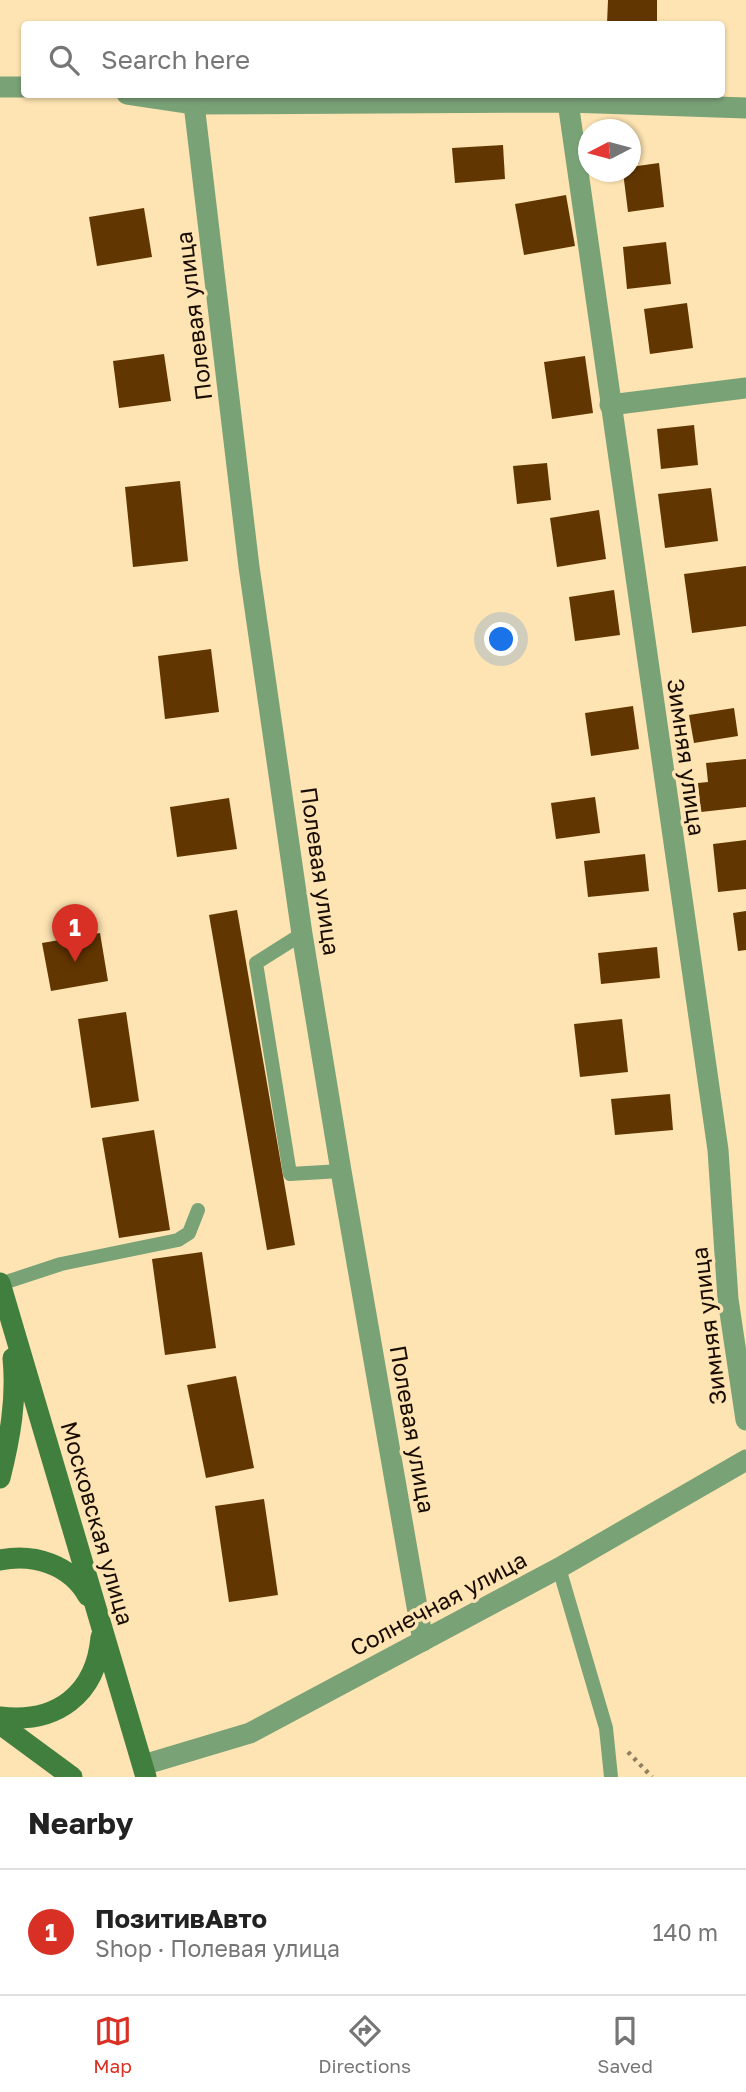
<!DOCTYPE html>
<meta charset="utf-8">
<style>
:root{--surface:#fff;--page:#f6f6f6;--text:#222;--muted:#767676;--line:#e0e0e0;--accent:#d93025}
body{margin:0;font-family:"Golos Text",sans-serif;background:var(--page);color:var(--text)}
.compass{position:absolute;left:578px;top:119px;width:63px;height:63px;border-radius:50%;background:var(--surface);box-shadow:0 2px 5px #0004;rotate:264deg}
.you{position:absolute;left:502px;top:640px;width:24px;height:24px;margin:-18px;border:5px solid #fff;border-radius:50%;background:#1a73e8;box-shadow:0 0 0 10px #1a73e833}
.badge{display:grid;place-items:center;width:46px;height:46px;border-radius:50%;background:var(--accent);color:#fff;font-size:23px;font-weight:700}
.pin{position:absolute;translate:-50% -58px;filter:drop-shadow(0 2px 4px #0008)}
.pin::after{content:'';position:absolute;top:37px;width:24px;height:21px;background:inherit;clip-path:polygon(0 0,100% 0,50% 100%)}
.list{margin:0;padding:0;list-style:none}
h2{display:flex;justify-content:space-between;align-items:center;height:91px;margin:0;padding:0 28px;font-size:30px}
h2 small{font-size:23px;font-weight:400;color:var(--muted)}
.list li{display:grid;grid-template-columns:46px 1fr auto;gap:21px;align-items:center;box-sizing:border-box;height:126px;padding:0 28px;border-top:2px solid var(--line)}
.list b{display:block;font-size:26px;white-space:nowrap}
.list p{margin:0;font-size:23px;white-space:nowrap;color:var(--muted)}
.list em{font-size:23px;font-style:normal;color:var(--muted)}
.icon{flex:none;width:38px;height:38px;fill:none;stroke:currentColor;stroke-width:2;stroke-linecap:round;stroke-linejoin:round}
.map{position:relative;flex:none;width:746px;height:1777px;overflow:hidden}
.search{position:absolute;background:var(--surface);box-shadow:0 2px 5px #0004;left:21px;right:21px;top:21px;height:77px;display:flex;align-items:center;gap:18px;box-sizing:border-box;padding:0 24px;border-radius:7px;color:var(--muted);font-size:26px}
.sheet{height:217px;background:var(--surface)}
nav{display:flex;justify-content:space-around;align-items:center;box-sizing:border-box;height:98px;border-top:2px solid var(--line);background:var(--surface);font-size:19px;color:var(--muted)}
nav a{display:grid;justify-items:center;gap:4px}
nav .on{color:var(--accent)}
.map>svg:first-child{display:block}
</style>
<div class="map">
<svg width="746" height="1777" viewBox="0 0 746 1777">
<rect width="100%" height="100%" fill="#fee4b2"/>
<g fill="#623600">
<polygon points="608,0 657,0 657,24 607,24"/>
<polygon points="503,145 505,179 455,183 452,148"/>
<polygon points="659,163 664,207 628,212 623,172 630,172 630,167"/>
<polygon points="566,195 575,246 524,255 515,204"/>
<polygon points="144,208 152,257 97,266 89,217"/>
<polygon points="666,242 671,284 627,289 623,247"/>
<polygon points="687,303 693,348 650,354 644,309"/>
<polygon points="164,354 171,401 119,408 113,361"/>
<polygon points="585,356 593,413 552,419 544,362"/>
<polygon points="694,425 698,465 661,469 657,429"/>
<polygon points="547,463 551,500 517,504 513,466"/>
<polygon points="180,481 188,561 133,567 125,487"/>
<polygon points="711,488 718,541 665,548 658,494"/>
<polygon points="599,510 606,559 557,567 550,518"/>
<polygon points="746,566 746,626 692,633 684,574"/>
<polygon points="614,590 620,635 575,641 569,597"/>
<polygon points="211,649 219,712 165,719 158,656"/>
<polygon points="633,706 639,749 591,756 585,713"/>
<polygon points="734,708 738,736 694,743 689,715"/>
<polygon points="746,759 746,807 701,812 698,783 708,782 706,763"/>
<polygon points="595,797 600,833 556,839 551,803"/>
<polygon points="229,798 237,849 177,857 170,807"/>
<polygon points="746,840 746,889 718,892 713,844"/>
<polygon points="645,854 649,891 588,897 584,861"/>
<polygon points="237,910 295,1245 267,1250 209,915"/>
<polygon points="746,911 746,950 738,951 733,913"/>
<polygon points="100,933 108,981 51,991 42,943"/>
<polygon points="657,947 660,978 601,984 598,953"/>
<polygon points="126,1012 139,1101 91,1108 78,1019"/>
<polygon points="622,1019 628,1072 580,1077 574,1024"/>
<polygon points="670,1094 673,1130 615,1135 611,1099"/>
<polygon points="154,1130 170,1230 119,1238 102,1138"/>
<polygon points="202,1252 216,1348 165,1355 152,1259"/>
<polygon points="236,1376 254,1468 206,1478 187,1385"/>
<polygon points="264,1499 278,1595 229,1602 215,1506"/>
</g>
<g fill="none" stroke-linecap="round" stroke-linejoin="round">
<polyline stroke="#917e5e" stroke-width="4.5" stroke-dasharray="3.5 5" stroke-linecap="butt" points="628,1752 652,1777"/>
<g stroke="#79a277" stroke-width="14">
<polyline points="302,934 256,963 290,1174 341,1171"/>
<polyline points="0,1284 61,1264 178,1240 189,1233 198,1210"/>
<polyline points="559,1568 606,1728 611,1777"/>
</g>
<g stroke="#79a277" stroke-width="21">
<polyline points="0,87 24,87"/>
<polyline points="127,94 194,104 568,102 746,108"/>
<polyline points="568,102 718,1150 728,1299 746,1420"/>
<polyline points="194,104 249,567 302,934 341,1171 423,1641"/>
<polyline points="610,405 746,388"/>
<polyline points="143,1765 250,1733 559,1568 746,1460"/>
</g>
<g stroke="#417f3f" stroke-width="21">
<polyline points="0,1283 146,1777"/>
<path d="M0 1478C10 1438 17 1399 13 1358"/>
<path d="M0 1560C34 1553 71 1565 88 1596"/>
<path d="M0 1717C56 1724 96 1695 101 1637"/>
<polyline points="0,1724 72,1777"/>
</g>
</g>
<g text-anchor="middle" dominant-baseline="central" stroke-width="7" stroke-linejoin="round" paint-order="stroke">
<g font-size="23" fill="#180c00" stroke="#fee4b2">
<text transform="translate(193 316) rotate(-97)">Полевая улица</text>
<text transform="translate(687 757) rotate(82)">Зимняя улица</text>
<text transform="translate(321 871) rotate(82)">Полевая улица</text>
<text transform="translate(708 1326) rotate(-97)">Зимняя улица</text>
<text transform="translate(413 1429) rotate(80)">Полевая улица</text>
<text transform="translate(98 1523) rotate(74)">Московская улица</text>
<text transform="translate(438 1603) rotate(-28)">Солнечная улица</text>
</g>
</g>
</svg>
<svg class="compass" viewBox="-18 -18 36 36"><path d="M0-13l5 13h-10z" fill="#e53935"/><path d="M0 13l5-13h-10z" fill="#767676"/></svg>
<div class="you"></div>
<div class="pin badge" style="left:75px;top:962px">1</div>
<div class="search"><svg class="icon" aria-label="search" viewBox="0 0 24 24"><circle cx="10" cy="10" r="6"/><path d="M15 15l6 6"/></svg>Search here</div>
</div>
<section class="sheet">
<h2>Nearby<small></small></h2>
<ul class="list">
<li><span class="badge">1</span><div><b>ПозитивАвто</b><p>Shop · Полевая улица</p></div><em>140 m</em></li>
</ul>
</section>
<nav>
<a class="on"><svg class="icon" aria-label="map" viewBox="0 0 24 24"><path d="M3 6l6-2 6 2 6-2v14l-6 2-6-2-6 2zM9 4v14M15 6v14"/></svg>Map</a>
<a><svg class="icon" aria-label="directions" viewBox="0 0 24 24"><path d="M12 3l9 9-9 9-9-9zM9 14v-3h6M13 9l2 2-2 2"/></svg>Directions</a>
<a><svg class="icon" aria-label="saved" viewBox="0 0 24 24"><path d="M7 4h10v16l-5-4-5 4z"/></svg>Saved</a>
</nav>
